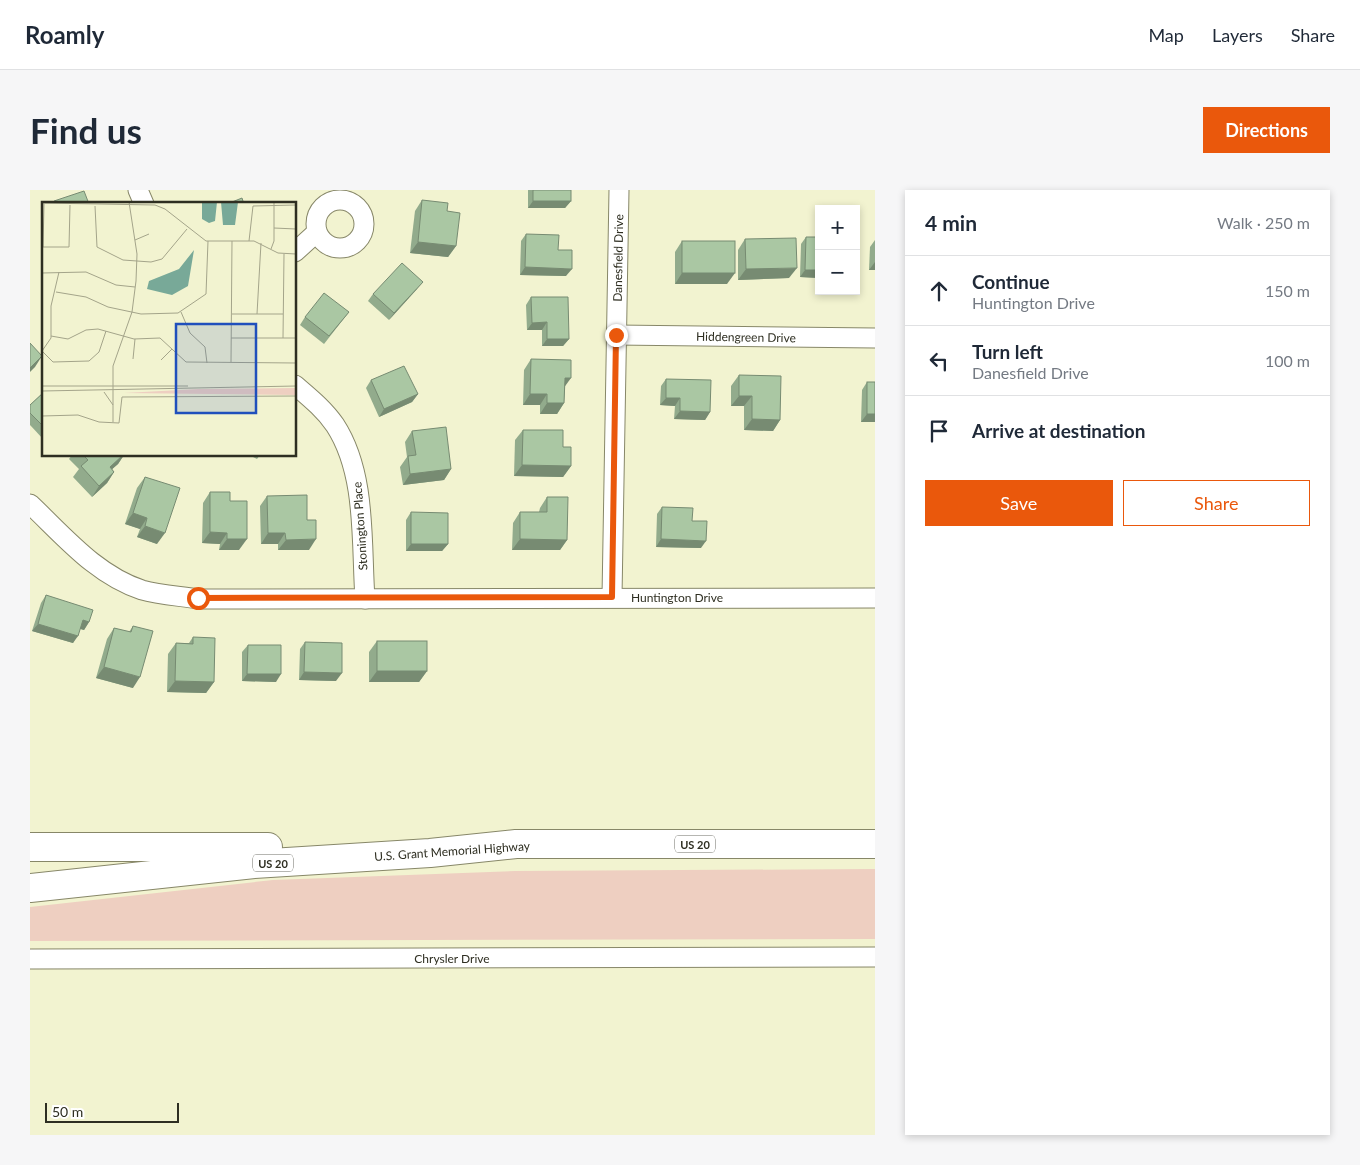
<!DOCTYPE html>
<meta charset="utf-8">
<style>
:root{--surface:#fff;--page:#f6f6f7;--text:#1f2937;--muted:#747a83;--line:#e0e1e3;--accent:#ea580c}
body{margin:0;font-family:Lato,sans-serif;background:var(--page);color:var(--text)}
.controls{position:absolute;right:15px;top:15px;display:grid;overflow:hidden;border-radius:0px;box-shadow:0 2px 8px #0003}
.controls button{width:45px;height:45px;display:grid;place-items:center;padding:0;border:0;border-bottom:1px solid var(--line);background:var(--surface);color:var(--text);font:25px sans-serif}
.scale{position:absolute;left:15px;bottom:12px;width:134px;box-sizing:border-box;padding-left:5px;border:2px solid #2e2e21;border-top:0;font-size:14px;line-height:18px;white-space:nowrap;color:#2e2e21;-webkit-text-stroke:4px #fff;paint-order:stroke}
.stop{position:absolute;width:15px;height:15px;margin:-11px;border:4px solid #ea580c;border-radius:50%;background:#fff}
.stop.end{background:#ea580c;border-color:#fff;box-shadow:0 1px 5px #0008}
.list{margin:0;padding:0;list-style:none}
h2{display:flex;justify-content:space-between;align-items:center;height:65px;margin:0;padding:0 20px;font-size:21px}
h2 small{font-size:16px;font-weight:400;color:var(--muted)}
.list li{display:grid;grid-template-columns:32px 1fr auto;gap:15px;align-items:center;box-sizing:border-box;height:70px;padding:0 20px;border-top:1px solid var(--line)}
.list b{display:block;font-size:19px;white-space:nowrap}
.list p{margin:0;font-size:16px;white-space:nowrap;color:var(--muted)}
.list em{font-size:16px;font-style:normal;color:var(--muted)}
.actions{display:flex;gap:10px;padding:15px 20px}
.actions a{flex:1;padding:11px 0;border:1px solid var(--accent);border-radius:0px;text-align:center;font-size:18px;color:var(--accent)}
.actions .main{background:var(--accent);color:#fff}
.icon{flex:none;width:28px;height:28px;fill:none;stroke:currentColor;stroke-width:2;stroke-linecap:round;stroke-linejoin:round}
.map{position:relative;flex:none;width:845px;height:945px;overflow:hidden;border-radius:0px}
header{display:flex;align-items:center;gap:30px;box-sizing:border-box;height:70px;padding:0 25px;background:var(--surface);border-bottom:1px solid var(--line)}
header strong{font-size:24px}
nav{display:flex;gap:28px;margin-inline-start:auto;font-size:18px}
.intro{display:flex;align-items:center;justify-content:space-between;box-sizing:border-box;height:120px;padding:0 30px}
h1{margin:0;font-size:35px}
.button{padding:12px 22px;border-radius:0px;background:var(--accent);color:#fff;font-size:18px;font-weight:700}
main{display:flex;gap:30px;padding:0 30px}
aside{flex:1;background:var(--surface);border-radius:0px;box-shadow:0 2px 8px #0003}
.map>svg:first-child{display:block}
</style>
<header>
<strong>Roamly</strong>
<nav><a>Map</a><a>Layers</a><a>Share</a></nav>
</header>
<div class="intro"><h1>Find us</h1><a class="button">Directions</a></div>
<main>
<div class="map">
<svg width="845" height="945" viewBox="0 0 845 945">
<rect width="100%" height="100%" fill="#f2f3d0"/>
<polygon fill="#eecfc1" points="845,679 845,749 0,751 0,717 243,690 485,681"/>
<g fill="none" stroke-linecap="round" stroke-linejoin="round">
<defs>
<g id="minor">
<polyline points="108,0 114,14"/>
<circle cx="310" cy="34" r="24"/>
<polyline points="265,62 287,42"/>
<polyline points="586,145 845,148"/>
<path d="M265 195C279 207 294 219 305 235 337 284 331 353 335 409"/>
<path d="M0 314C34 346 66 385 112 400 129 405 150 406 169 409L845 408"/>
<polyline points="582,407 589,0"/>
<polyline points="0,769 845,767"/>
</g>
<g id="primary">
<polyline points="0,657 238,657"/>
<polyline points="0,698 224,674 400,663 486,654 845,654"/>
</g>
</defs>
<use href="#minor" stroke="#878768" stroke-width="21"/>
<use href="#primary" stroke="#878768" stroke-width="30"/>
<use href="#minor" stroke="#fff" stroke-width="19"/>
<use href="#primary" stroke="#fff" stroke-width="28"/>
</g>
<g fill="#92ab8c">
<polygon points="498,0 541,0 541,11 535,18 498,18"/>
<polygon points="392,10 417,21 426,56 418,67 380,63 385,21"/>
<polygon points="496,44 528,60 536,86 490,85 491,51"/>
<polygon points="776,47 789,88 770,87 771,54"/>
<polygon points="715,49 759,88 708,90 708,60"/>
<polygon points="845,50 845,80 839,80 840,57"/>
<polygon points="652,51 697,94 645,94 645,62"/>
<polygon points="387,99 359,130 338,111 343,104"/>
<polygon points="501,107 539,149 533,156 512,156 512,140 497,140 496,115"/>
<polygon points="319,122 294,154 270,135 275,127"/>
<polygon points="501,169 535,197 534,213 527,224 510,224 510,215 493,215 494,180"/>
<polygon points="709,185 750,230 743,241 714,240 714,216 701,216 701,196"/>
<polygon points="636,189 680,222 675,230 644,229 645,216 630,215 631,196"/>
<polygon points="341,190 388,204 382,212 349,227 336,198"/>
<polygon points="837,192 845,232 831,232 832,200"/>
<polygon points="14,202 14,250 0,235 0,215"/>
<polygon points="493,240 533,257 541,276 533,287 484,286 485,250"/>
<polygon points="382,241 421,279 414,290 373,295 370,277 377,267 375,252"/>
<polygon points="42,265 94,265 88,274 82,279 84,282 77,293 62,307 43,287 49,279 39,269"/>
<polygon points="219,265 230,265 227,269"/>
<polygon points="115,287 127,354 107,347 110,339 95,334 107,298"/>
<polygon points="180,302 200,311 209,360 189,360 190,354 172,353 173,313"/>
<polygon points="237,306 277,330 279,360 248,360 248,354 231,354 230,316"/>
<polygon points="517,307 537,350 530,360 482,360 483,333 490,322 509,322 510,318"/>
<polygon points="632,317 662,331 671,358 626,357 627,324"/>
<polygon points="381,322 418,354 412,361 376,361 376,330"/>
<polygon points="16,405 59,432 54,440 50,439 43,453 2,441 11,413"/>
<polygon points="103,436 103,498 66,488 77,449 84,438 99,442"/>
<polygon points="163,447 184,492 176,503 137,502 138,464 146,453 159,453"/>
<polygon points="347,451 397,481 389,492 339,492 339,462"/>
<polygon points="275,452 306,491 269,490 270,459"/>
<polygon points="218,455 246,492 212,491 212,462"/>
</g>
<g fill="#778b72">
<polygon points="503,11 541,11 535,18 498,18"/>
<polygon points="388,52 426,56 418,67 380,63"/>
<polygon points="845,72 845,80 839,80"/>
<polygon points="495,77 542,79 536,86 490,85"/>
<polygon points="767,78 759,88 708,90 716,79"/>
<polygon points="775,80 789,80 789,88 770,87"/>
<polygon points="652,83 705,83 697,94 645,94"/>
<polygon points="393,92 387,99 359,130 364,123"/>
<polygon points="517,132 512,140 497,140 502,133"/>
<polygon points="517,149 539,149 533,156 512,156"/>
<polygon points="12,166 5,177 0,182 0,178"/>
<polygon points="535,188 541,188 533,199"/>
<polygon points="388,204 382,212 349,227 354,219"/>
<polygon points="500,204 517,204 510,215 493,215"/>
<polygon points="709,206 722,206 714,216 701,216"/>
<polygon points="636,208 650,208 645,216 630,215"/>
<polygon points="517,213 534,213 527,224 510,224"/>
<polygon points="650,221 680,222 675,230 644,229"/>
<polygon points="837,224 845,224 845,232 831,232"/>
<polygon points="722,229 750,230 743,241 714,240"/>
<polygon points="93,265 94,265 88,274 72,288 80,277"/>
<polygon points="492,275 541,276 533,287 484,286"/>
<polygon points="421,279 414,290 373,295 380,284"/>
<polygon points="84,282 77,293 62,307 69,296"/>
<polygon points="103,323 117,328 110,339 95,334"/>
<polygon points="115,336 135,343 127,354 107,347"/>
<polygon points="180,342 197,343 190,354 172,353"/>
<polygon points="238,343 255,343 248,354 231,354"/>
<polygon points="197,349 217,349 209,360 189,360"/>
<polygon points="286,349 279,360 248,360 256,350"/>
<polygon points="490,349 537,350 530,360 482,360"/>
<polygon points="631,349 676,351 671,358 626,357"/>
<polygon points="381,354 418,354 412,361 376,361"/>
<polygon points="53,430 59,432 54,440 48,438"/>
<polygon points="8,434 48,446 43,453 2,441"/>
<polygon points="74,477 110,487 103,498 66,488"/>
<polygon points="347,481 397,481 389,492 339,492"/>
<polygon points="274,482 312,483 306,491 269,490"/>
<polygon points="217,484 251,484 246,492 212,491"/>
<polygon points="145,491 184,492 176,503 137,502"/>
</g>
<g fill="#aac7a3" stroke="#778b72">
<rect x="503" y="0" width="38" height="11"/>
<polygon points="54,1 59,14 25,14 24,11"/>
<polygon points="212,8 214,14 197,14"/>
<polygon points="392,10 418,13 417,21 430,23 426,56 388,52"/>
<polygon points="496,44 529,45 528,60 542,60 542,79 495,77"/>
<polygon points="776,47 789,47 789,80 775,80"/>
<polygon points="766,48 767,78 716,79 715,49"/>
<rect x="652" y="51" width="53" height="32"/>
<polygon points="372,73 393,92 364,123 343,104"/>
<polygon points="294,103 319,122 299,146 275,127"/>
<polygon points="501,107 538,107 539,149 517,149 517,132 502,133"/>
<polygon points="0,153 12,166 0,178"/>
<polygon points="501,169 541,170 541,188 535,188 534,213 517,213 517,204 500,204"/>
<polygon points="374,176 388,204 354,219 341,190"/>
<polygon points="709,185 751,186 750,230 722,229 722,206 709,206"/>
<polygon points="636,189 681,190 680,222 650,221 650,208 636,208"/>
<rect x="837" y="192" width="8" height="32"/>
<polygon points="14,202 14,237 0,223 0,215"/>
<polygon points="416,237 421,279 380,284 378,266 386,265 382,241"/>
<polygon points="493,240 533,240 533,257 541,257 541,276 492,275"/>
<polygon points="53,265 93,265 80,277 84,282 69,296 51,276 58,270"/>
<polygon points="115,287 150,298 135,343 115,336 117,328 103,323"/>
<polygon points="180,302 200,302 200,311 217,311 217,349 197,349 197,343 180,342"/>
<polygon points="277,305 277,330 286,330 286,349 256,350 255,343 238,343 237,306"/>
<polygon points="517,307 538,307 537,350 490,349 490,322 517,322"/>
<polygon points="632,317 663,318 662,331 677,331 676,351 631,349"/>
<polygon points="381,322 418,323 418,354 381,354"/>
<polygon points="16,405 63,420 59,432 53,430 48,446 8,434"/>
<polygon points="103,436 123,441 110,487 74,477 84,438 101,442"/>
<polygon points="163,447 185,448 184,492 145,491 146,453 163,454"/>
<rect x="347" y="451" width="50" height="30"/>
<polygon points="275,452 312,453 312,483 274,482"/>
<polygon points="218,455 251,455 251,484 217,484"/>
</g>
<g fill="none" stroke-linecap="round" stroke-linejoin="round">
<polyline stroke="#ea580c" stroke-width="6" points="168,408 582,407 586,145"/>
</g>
<g text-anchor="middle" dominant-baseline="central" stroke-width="4.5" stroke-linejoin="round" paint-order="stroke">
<g fill="#fff" stroke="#6d6d64" stroke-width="1">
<rect x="645" y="645.5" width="40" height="17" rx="4"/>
<rect x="223" y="664.5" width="40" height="17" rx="4"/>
</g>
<g font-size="11" font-weight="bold" fill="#2e2e21">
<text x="665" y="654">US 20</text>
<text x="243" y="673">US 20</text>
</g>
<g font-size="12" fill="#2e2e21" stroke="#fff">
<text transform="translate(588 68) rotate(-89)">Danesfield Drive</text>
<text transform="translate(716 147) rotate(1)">Hiddengreen Drive</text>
<text transform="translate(330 336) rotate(-94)">Stonington Place</text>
<text x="647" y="407">Huntington Drive</text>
<text transform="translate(422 661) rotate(-4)">U.S. Grant Memorial Highway</text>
<text x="422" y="768">Chrysler Drive</text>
</g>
</g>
<g transform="translate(12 12)">
<rect width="254" height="254" fill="#f2f3d0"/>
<path d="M254 186V193L82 191 157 187Z" fill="#eecfc1"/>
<path d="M160 0H175L173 19 167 21 160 17ZM179 0H196L193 23H181ZM152 48 146 84 130 93 105 87 107 79 137 67Z" fill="#78a998"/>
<path fill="none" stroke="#a4a48a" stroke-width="1" d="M0 1 113 3 123 7 164 39H212L236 51 254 52M53 4 55 45 81 58 109 60 120 57 145 27M232 26 254 27M93 38 107 32M207 39 211 4 254 3M0 45H27L28 3M1 45 2 2M229 47 232 39V0M0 71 44 70 74 83 93 85M14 90 44 95 66 105 99 112 136 111 164 92 166 39M139 110 148 131 163 145 165 161M190 112H241M215 112 219 41M9 134 26 137 44 128 56 127 92 137 118 136 144 160 254 161M189 136H254M241 136 242 52M0 149 11 160 47 159 57 150 64 129M0 149 9 136V104L17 70M91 157 93 137M119 158 130 147M189 160 190 39M0 184H146M0 189 254 184M62 190 71 203M0 214 36 213 57 220 77 221 80 195 254 194M71 220V164L90 110 94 79 95 52 87 0"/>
<path fill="#204fbc" fill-opacity="0.15" stroke="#204fbc" stroke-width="2.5" d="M134 122H214V211H134Z"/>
<rect width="254" height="254" fill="none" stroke="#2e2e21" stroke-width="2.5"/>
</g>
</svg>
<div class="controls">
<button>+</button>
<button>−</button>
</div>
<div class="scale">50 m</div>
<div class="stop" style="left:168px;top:408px"></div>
<div class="stop end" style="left:586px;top:145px"></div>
</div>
<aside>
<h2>4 min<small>Walk · 250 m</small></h2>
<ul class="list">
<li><svg class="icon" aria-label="ahead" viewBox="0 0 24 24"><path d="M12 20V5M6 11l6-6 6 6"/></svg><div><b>Continue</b><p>Huntington Drive</p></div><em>150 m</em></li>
<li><svg class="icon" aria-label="left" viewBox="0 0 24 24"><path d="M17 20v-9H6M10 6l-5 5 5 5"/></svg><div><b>Turn left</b><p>Danesfield Drive</p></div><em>100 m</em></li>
<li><svg class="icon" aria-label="arrive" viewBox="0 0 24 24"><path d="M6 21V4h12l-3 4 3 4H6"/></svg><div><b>Arrive at destination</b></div></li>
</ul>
<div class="actions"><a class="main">Save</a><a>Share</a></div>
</aside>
</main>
